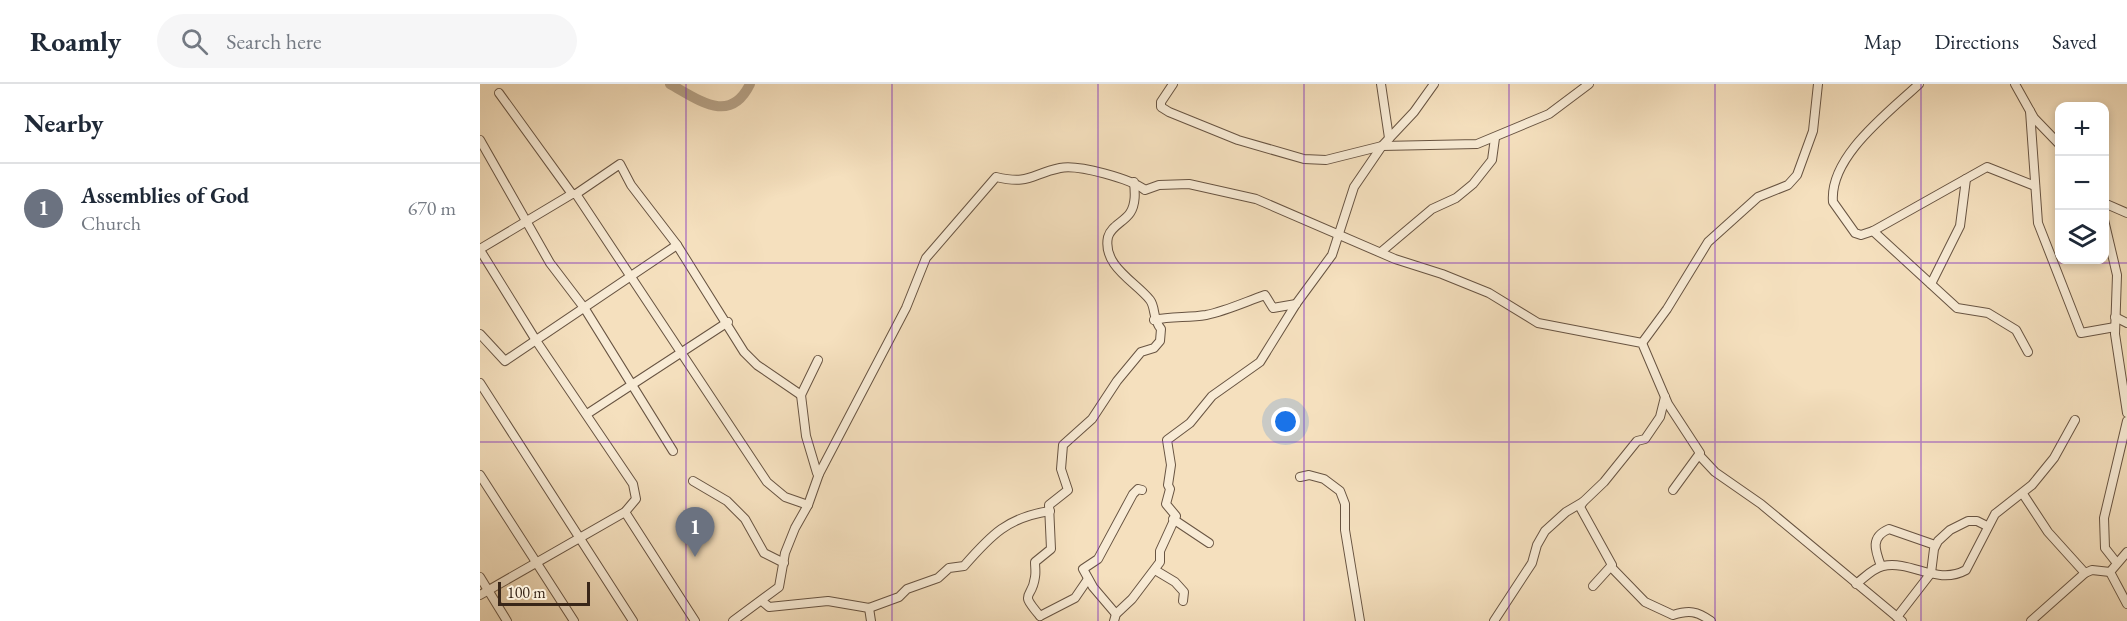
<!DOCTYPE html>
<meta charset="utf-8">
<style>
:root{--surface:#fff;--page:#f6f6f7;--text:#1f2937;--muted:#747a83;--line:#e0e1e3;--accent:#0f766e}
body{margin:0;font-family:"EB Garamond",serif;background:var(--page);color:var(--text)}
.controls{position:absolute;right:18px;top:18px;display:grid;overflow:hidden;border-radius:12px;box-shadow:0 3px 9px #0003}
.controls button{width:54px;height:54px;display:grid;place-items:center;padding:0;border:0;border-bottom:2px solid var(--line);background:var(--surface);color:var(--text);font:30px sans-serif}
.scale{position:absolute;left:18px;bottom:15px;width:92px;box-sizing:border-box;padding-left:6px;border:3px solid #392618;border-top:0;font-size:16px;line-height:21px;white-space:nowrap;color:#392618;-webkit-text-stroke:4px #f8ebd5;paint-order:stroke}
.you{position:absolute;left:806px;top:338px;width:21px;height:21px;margin:-15px;border:4px solid #fff;border-radius:50%;background:#1a73e8;box-shadow:0 0 0 9px #1a73e833}
.badge{display:grid;place-items:center;width:39px;height:39px;border-radius:50%;background:var(--accent);color:#fff;font-size:20px;font-weight:700}
.pin{position:absolute;translate:-50% -50px;filter:drop-shadow(0 2px 3px #0008)}
.pin::after{content:'';position:absolute;top:32px;width:21px;height:18px;background:inherit;clip-path:polygon(0 0,100% 0,50% 100%)}
.list{margin:0;padding:0;list-style:none}
h2{display:flex;justify-content:space-between;align-items:center;height:78px;margin:0;padding:0 24px;font-size:26px}
h2 small{font-size:20px;font-weight:400;color:var(--muted)}
.list li{display:grid;grid-template-columns:39px 1fr auto;gap:18px;align-items:center;box-sizing:border-box;height:90px;padding:0 24px;border-top:2px solid var(--line)}
.list b{display:block;font-size:22px;white-space:nowrap}
.list p{margin:0;font-size:20px;white-space:nowrap;color:var(--muted)}
.list em{font-size:20px;font-style:normal;color:var(--muted)}
.icon{flex:none;width:33px;height:33px;fill:none;stroke:currentColor;stroke-width:2;stroke-linecap:round;stroke-linejoin:round}
.map{position:relative;flex:none;width:1647px;height:537px;overflow:hidden}
header{display:flex;align-items:center;gap:36px;box-sizing:border-box;height:84px;padding:0 30px;background:var(--surface);border-bottom:2px solid var(--line)}
header strong{font-size:28px}
nav{display:flex;gap:33px;margin-inline-start:auto;font-size:21px}
.search{width:420px;height:54px;background:var(--page);display:flex;align-items:center;gap:15px;box-sizing:border-box;padding:0 21px;border-radius:33px;color:var(--muted);font-size:22px}
main{display:flex}
aside{flex:1;background:var(--surface)}
.map>svg:first-child{display:block}
</style>
<header>
<strong>Roamly</strong>
<div class="search"><svg class="icon" aria-label="search" viewBox="0 0 24 24"><circle cx="10" cy="10" r="6"/><path d="M15 15l6 6"/></svg>Search here</div>
<nav><a>Map</a><a>Directions</a><a>Saved</a></nav>
</header>
<main>
<aside>
<h2>Nearby<small></small></h2>
<ul class="list">
<li><span class="badge" style="background:#6b7280">1</span><div><b>Assemblies of God</b><p>Church</p></div><em>670 m</em></li>
</ul>
</aside>
<div class="map">
<svg width="1647" height="537" viewBox="0 0 1647 537">
<rect width="100%" height="100%" fill="#f5e0be"/>
<filter id="stains"><feTurbulence type="fractalNoise" baseFrequency=".00333" numOctaves="4"/><feColorMatrix values="0 0 0 0 .2 0 0 0 0 .09 0 0 0 0 .02 0 0 0 .5 -.17"/></filter>
<radialGradient id="worn" r=".72"><stop offset=".6" stop-color="#630" stop-opacity="0"/><stop offset="1" stop-color="#630" stop-opacity=".3"/></radialGradient>
<g fill="none" stroke-linecap="round" stroke-linejoin="round">
<path stroke="#b5a186" stroke-width="10" d="M190 0C219 16 250 41 270 0"/>
<defs>
<g id="minor">
<polyline points="693,0 681,18 681,23 689,28 758,56 824,75 846,76 902,62 997,60 1069,30 1109,0"/>
<polyline points="901,0 909,54"/>
<path d="M1439 0C1408 29 1349 73 1353 118L1375 149 1381 151 1393 147 1507 83 1555 102"/>
<polyline points="1535,0 1554,34 1580,61"/>
<polyline points="19,9 92,110 96,110 287,398 305,413 328,421"/>
<polyline points="1550,27 1558,139 1601,249 1635,243"/>
<polyline points="0,56 70,179 105,225 193,367"/>
<polyline points="96,110 140,80 151,101 197,161 264,268 277,281 321,311"/>
<polyline points="1624,119 1647,129"/>
<polyline points="1624,136 1637,191 1635,250 1647,329"/>
<polyline points="1393,147 1477,224 1508,229 1536,246 1548,268"/>
<polyline points="0,165 92,110"/>
<polyline points="0,166 57,258 153,400 156,415 145,428 0,511"/>
<polyline points="901,168 952,125 976,114 993,100 1012,76 1015,54"/>
<polyline points="1451,200 1480,142 1486,95"/>
<polyline points="1635,233 1647,239"/>
<path d="M674 236C691 232 708 234 726 231 746 227 765 218 785 211L793 224 816 220"/>
<polyline points="0,250 25,277 197,161"/>
<polyline points="1162,259 1187,225 1228,158 1278,113 1308,101 1317,91 1333,47 1338,0"/>
<polyline points="338,276 321,311 326,352 337,389 339,390"/>
<polyline points="0,299 153,537"/>
<polyline points="107,330 248,238"/>
<polyline points="1220,372 1235,388 1281,420 1422,537"/>
<polyline points="0,391 94,537"/>
<polyline points="820,393 829,391 844,395 860,407 865,420 865,446 880,537"/>
<polyline points="213,397 247,417 265,435 284,469 304,479"/>
<polyline points="1543,410 1568,448 1605,489"/>
<polyline points="1103,418 1100,423 1132,481 1113,502"/>
<polyline points="145,428 215,537"/>
<polyline points="693,435 729,459"/>
<polyline points="1647,468 1630,488 1647,520"/>
<polyline points="1636,478 1625,464 1624,434 1647,337"/>
<path d="M1401 482C1395 466 1390 453 1409 445L1455 461"/>
<path d="M1132 484 1165 518 1193 531C1209 526 1217 527 1231 537"/>
<polyline points="675,486 695,498 704,508 703,517"/>
<polyline points="0,493 27,537"/>
<path d="M1376 500C1384 494 1393 484 1403 482 1432 476 1457 502 1486 486L1515 430 1552 401 1574 374 1595 336"/>
<path d="M282 517 289 523 348 517 389 524 419 513 427 505 458 494 469 484 484 482C511 451 528 433 570 427"/>
<polyline points="389,524 391,537"/>
<polyline points="636,530 613,503 603,485 618,475 653,410 658,405 662,406"/>
<path d="M560 532C538 506 552 517 555 493 556 488 555 483 555 478L571 465 569 421 588 406 581 385 583 361 612 335 637 297 661 268 674 264 680 257 681 245C672 234 676 224 670 216 656 198 622 182 628 153 631 142 644 138 650 129 656 120 655 108 654 98"/>
<polyline points="560,532 595,514 608,495"/>
<polyline points="1417,533 1451,489 1454,465 1458,457 1470,446 1488,437 1497,437 1507,442"/>
<path d="M253 537 299 503 305 469 315 444 328 421 339 390 426 224 446 174 516 93C550 101 551 90 580 84 598 80 651 95 665 106L679 101 709 100 776 115 915 175 962 190 1009 209 1058 239 1162 259 1188 320 1220 369 1193 406"/>
<polyline points="634,537 636,530 652,515 680,478 680,467 696,432 686,420 690,405 688,401 691,381 687,356 710,339 732,312 780,278 816,220 852,171 874,103 902,62 934,28 954,0"/>
<polyline points="1014,537 1052,479 1057,461 1065,447 1086,428 1103,418 1124,398 1157,357 1165,355 1180,333 1185,313"/>
<polyline points="1551,537 1605,489 1612,486 1630,488"/>
</g>
</defs>
<use href="#minor" stroke="#685442" stroke-width="10"/>
<use href="#minor" stroke="#f8ebd5" stroke-width="8"/>
</g>
<path fill="none" stroke="#7b2cbf" stroke-width="1.5" stroke-opacity="0.55" d="M206 0V537M412 0V537M618 0V537M824 0V537M1029 0V537M1235 0V537M1441 0V537M0 179H1647M0 358H1647"/>
<rect width="100%" height="100%" filter="url(#stains)"/>
<rect width="100%" height="100%" fill="url(#worn)"/>
</svg>
<div class="controls">
<button>+</button>
<button>−</button>
<button><svg class="icon" aria-label="layers" viewBox="0 0 24 24"><path d="M12 4l9 5-9 5-9-5zM3 14l9 5 9-5"/></svg></button>
</div>
<div class="scale">100 m</div>
<div class="you"></div>
<div class="pin badge" style="left:215px;top:473px;background:#6b7280">1</div>
</div>
</main>
